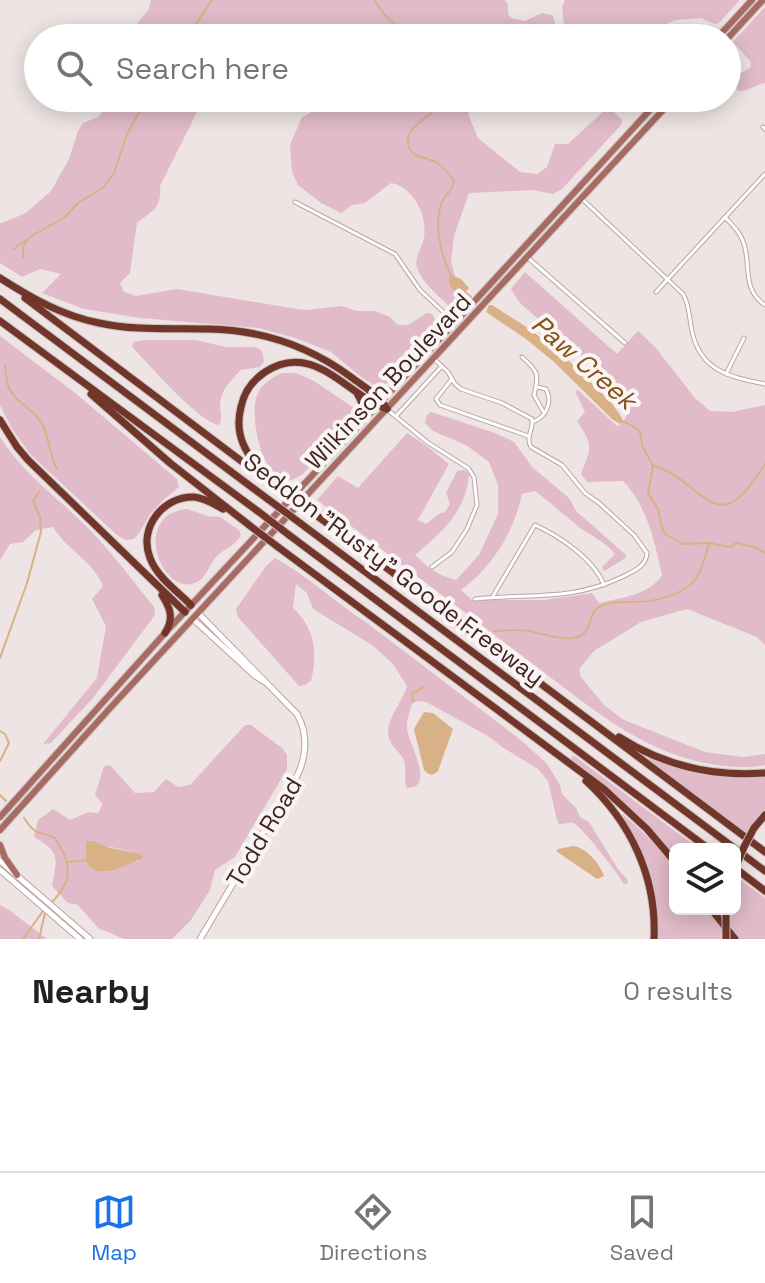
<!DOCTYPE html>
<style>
:root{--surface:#fff;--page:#f2f2f2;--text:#202124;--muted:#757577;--line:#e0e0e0;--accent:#1a73e8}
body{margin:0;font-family:"Space Grotesk",sans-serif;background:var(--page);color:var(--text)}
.controls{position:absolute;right:24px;bottom:24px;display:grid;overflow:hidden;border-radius:12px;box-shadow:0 4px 20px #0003}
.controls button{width:72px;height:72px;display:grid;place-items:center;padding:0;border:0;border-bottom:2px solid var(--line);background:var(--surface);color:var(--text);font:40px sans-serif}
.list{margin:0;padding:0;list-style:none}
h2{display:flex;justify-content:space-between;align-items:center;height:104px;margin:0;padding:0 32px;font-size:34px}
h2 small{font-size:26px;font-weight:400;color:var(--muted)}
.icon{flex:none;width:44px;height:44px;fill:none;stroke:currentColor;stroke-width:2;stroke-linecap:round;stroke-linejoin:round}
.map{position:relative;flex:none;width:765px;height:939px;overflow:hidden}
.search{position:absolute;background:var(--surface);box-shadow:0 4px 20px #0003;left:24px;right:24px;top:24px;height:88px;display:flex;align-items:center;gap:20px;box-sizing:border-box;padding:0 28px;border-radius:44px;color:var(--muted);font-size:30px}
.sheet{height:232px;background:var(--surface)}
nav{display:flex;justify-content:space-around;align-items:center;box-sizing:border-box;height:112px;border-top:2px solid var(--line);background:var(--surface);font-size:22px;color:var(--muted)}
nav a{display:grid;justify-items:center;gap:4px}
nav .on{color:var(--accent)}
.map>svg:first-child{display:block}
</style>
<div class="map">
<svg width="765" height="939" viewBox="0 0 765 939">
<rect width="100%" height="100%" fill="#eee4e4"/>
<g fill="#e1bbc9" fill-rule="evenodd">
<path d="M151 0H505L508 5V14L511 18 525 21 542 13 552 15C556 22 556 30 555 38H125L149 9Z"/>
<polygon points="565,0 740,0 719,23 715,24 701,18 676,20 633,38 560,38 564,24 562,7"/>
<path d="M765 7V83C756 84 747 92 738 91L733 81 739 74 750 68 751 62 733 42Z"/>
<path d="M108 98H204L160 186C162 208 152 211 137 223L130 273 120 283 124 292 136 296 177 289 297 309 307 310 340 306 358 311H375L390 317 398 325H408C414 320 420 319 426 313L432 314 435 319 432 333 425 343 387 383 377 387 360 376 331 352 295 338 259 328 140 318 84 309 42 293 61 274 40 269 22 277 0 263V223H2L26 213 51 191 69 159 78 131 83 123 98 117 106 107Z"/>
<path d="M317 98H479L468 114 478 138 520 172 537 174 547 167 555 144H568L606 109 612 110 622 120 621 125 562 189 553 194 533 190 469 193 454 236 451 262 462 300 454 306H449C438 295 421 282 417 267 414 257 423 247 424 237 428 217 413 186 391 183L365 203 352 205 341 213 321 203 298 185 292 172 290 145 302 117 310 113Z"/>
<path d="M525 272 617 354 638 331 655 347 695 398 710 411 732 412 765 405V645L757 637 687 609 641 622 594 651 579 669 581 677 605 706 624 720 705 752 743 757 765 754V765C733 771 694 763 663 750 613 729 570 691 526 659 456 606 387 553 317 500L338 476 358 488 407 433 428 447 449 464 418 520 426 524 439 514 445 512 450 504 446 493 457 471 464 470 469 474C466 512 442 532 415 555 427 567 438 576 456 580L479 555 498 514V485L489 462 466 445 433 431 425 423 427 415 431 412 495 433 514 442 533 468 569 498 576 511 626 555V558L604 571 602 567 615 554C606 542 591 536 579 527 564 515 550 502 535 491L522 494C514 532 492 567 461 590L472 600H544L592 593 599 603C620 598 650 595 662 575 655 543 647 505 623 481L587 482 581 474C592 446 593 446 577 421L585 412 575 391 578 390 617 426 623 423 628 413 625 403 595 366 548 328 519 302 511 289Z"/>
<path d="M0 336 75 393 177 479 179 487C169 495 157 505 149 516 144 524 141 532 134 539L126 540 118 536 30 454 11 427 0 405Z"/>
<path d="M144 340H195L226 347H256L262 351 264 361 260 367 241 370C231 380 220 391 220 405 220 414 223 417 219 425 196 420 150 365 132 347L133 342Z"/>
<path d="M281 373H296L314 381 354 408 357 413 355 418 303 474C298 477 293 481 286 480 261 478 248 412 258 393 263 383 272 378 281 373Z"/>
<path d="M0 437C22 473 57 497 86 526 111 551 132 580 154 607L155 615 93 698 51 743 43 744 97 678 106 626 92 599 103 586C94 562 66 549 53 527L36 530 23 542 10 544 0 560Z"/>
<path d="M187 509 207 516 220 517 239 530 241 535C236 545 226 548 218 555 209 563 207 579 195 583 162 596 130 515 187 509Z"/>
<path d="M275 558C308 576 336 603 367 623L522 741 547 764 560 785 562 794 576 808 580 817 589 822 618 869 627 879 628 883 624 884C619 875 580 824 573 823 568 822 564 824 559 824L557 820 548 781 538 769 502 747 488 736 426 702 417 701 412 704C410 712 406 720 407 729 409 745 436 788 407 788 402 778 409 768 402 757 399 751 393 748 390 741 382 723 402 704 407 686L393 664 372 645 313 609 307 593 296 584 293 608C315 628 318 653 311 681L305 685 299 686 238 617 236 609 266 566Z"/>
<path d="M245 725H251L282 748 287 755V769L235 857 215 870 210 890 191 920 172 939H124L98 928 78 905 68 903 52 886C57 857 61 853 34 837L38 820 53 809 70 820 89 812 98 813 103 804 95 795 104 766 110 765 135 793 154 792 166 779 178 787 190 785ZM86 841 140 854 138 861 129 863 120 868 88 859Z"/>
<polygon points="573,755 699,849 675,849 675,857 643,820 619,798 571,760"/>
<path d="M649 757C685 772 726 782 765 777V809L746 834 648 759Z"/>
<path d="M622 814C633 822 671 859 675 870 678 879 675 899 675 909H706L722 929 721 939H656C660 897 647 850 621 817Z"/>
<polygon points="737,877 765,898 765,939 740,939 730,926 731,909 735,909 735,882"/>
<polygon points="0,905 9,910 47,939 0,939"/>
</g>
<g fill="#d8b187">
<path d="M450 275 461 279 469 288 462 296C452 292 447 285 450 275Z"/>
<polygon points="489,305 492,305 531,330 568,360 611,402 622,418 623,423 620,424 612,419 553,361 526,339 486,312"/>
<path d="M424 712 433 713 453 729 438 771C433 776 429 776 424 770L414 729Z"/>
<path d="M86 841H93L111 848 141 854 143 858C132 863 100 880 89 866 85 861 86 848 86 841Z"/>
<path d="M573 846C587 848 599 863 604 876L597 879 556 851 558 849Z"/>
</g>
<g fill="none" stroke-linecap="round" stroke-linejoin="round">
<g stroke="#d8b187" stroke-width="2">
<polyline points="374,0 383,13 409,38"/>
<polyline points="186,38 212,0"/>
<path d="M445 98C437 116 401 125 409 147 412 157 428 158 436 162 443 167 449 173 454 181 453 191 446 193 442 202 433 223 441 258 452 277"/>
<polyline points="14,249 26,240"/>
<polyline points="23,257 23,247 30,237 65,217 78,203 104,187 114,173 127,134 147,98"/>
<polyline points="464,291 471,297"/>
<path d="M5 366C6 372 6 379 8 385 13 402 33 408 41 422 50 437 49 455 57 469"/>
<polyline points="622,421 633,426 640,432 642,445 653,466 648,493 658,509 662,527 665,534 683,544 709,543 731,547 736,543 754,547 765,553"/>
<path d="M654 466C707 482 715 546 765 464"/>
<path d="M494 631C508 630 523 629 537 633 548 635 561 640 573 638 594 635 586 615 599 607 610 601 623 602 635 602 654 602 685 595 696 578 703 568 705 555 709 544"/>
<polyline points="0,658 27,583 41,532 40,517 33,501 39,492"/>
<polyline points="413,701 411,694 424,687"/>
<polyline points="0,731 5,734 9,743 0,761"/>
<polyline points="0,795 6,801"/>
<path d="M24 818C36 836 37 830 55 838 72 864 74 881 50 904"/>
<polyline points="68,862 90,860"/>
<polyline points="23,939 43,911"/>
<polyline points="39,939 45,913"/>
</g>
<defs>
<g id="street">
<polyline points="763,127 765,129"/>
<path d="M581 198 683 294C690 306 689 318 692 331 700 371 730 377 765 384"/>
<polyline points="295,202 395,254 420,290 455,323"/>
<path d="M725 217C733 226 741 233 744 244 751 266 742 290 765 305"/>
<polyline points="527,257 625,343"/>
<polyline points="656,292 765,174"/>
<path d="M522 357C539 372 539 374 534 395L544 413"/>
<path d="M433 358 448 372 455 384 461 389 502 403 532 419C534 430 525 436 531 447L562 465 585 493 599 503 634 535 647 553C646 567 634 571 622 577 569 602 530 593 475 599"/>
<polyline points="726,374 744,338"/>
<polyline points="452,379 436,399 440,405 528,436"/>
<polyline points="389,411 427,442 468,468 474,477 477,505 467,529 452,552 432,567"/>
<polyline points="396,416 442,366"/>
<path d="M532 422C546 418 553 402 546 389L537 387"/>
<path d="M493 596 535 525C559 536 594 559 604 585"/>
</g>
<g id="secondary">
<path d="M198 613 297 714C308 733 307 756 297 776L200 939"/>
<polyline points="193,619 255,676 263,681"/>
<polyline points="0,861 90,939"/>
<polyline points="0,870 80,939"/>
</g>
<g id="primary">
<polyline points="717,38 752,0"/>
<polyline points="727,39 763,0"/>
<polyline points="0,817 165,633 448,330 661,98"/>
<polyline points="0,830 111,707 674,98"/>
<polyline points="0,845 5,858 17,875"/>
</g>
<g id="highway">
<path d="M0 278C31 298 63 316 99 323 135 331 173 328 209 329 261 330 309 346 351 377 364 387 379 395 387 409"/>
<polyline points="25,298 261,476 273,483"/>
<polyline points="0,299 269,500"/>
<polyline points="0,321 259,512"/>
<polyline points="91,394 170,463 249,525"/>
<path d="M358 395C365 406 363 413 359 425"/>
<polyline points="0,420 17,447 28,460 185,612"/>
<path d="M264 473C245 454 234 434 241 407 244 392 253 380 265 372 314 340 346 395 387 409"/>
<polyline points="312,512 765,852"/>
<polyline points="300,523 765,871"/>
<polyline points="289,535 709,849"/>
<polyline points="278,547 604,789 647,829 675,862"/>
<path d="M162 595C171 609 174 619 165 633"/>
<path d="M191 605C177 591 157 577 150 558 138 528 163 496 194 497 205 498 214 504 223 509"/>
<path d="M619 737C663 765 713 777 765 773"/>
<path d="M586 781C631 822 657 878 654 939"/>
<polyline points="754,828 765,815"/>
<polyline points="735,868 765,891"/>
<polyline points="711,909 735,939"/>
</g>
</defs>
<use href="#street" stroke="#b7a7a6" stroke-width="5"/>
<use href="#secondary" stroke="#bba2a1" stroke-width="7"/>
<use href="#primary" stroke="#cac2c1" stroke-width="8"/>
<use href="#highway" stroke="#cac2c1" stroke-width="9"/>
<use href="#street" stroke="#fff" stroke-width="3"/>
<use href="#secondary" stroke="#fff" stroke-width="5"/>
<use href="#primary" stroke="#a86b64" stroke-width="6"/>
<use href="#highway" stroke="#71352a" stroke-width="7"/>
<defs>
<g id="highway-bridge">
<polyline points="279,488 312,512"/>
<polyline points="269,500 300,523"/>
<polyline points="259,512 289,535"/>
<polyline points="249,525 278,547"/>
<polyline points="735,868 744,847 754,828"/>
<polyline points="726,939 726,909"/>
</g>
</defs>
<use href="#highway-bridge" stroke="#cac2c1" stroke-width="9" stroke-linecap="butt"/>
<use href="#highway-bridge" stroke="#71352a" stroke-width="7"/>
</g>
<g text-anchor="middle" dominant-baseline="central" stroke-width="8" stroke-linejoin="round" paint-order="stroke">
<g font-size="24" fill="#422421" stroke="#faf5f5">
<text transform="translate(388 381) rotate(-47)">Wilkinson Boulevard</text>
<text transform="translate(394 569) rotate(37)">Seddon "Rusty" Goode Freeway</text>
<text transform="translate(264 832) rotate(-59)">Todd Road</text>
</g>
<g font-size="26" font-style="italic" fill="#845015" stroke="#faf5f5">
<text transform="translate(584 362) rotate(41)">Paw Creek</text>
</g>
</g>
</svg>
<div class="controls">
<button><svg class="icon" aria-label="layers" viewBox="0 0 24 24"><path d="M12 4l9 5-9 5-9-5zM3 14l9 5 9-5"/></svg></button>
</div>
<div class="search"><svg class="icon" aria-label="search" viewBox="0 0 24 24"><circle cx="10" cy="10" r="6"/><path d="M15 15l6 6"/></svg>Search here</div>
</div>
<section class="sheet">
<h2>Nearby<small>0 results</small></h2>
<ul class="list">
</ul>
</section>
<nav>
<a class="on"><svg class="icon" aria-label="map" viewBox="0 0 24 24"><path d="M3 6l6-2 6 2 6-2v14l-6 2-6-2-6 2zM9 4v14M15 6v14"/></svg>Map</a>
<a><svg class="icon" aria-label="directions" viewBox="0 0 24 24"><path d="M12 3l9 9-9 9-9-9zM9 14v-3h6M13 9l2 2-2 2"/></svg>Directions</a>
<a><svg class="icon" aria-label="saved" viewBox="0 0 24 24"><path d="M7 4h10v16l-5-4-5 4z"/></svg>Saved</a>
</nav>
